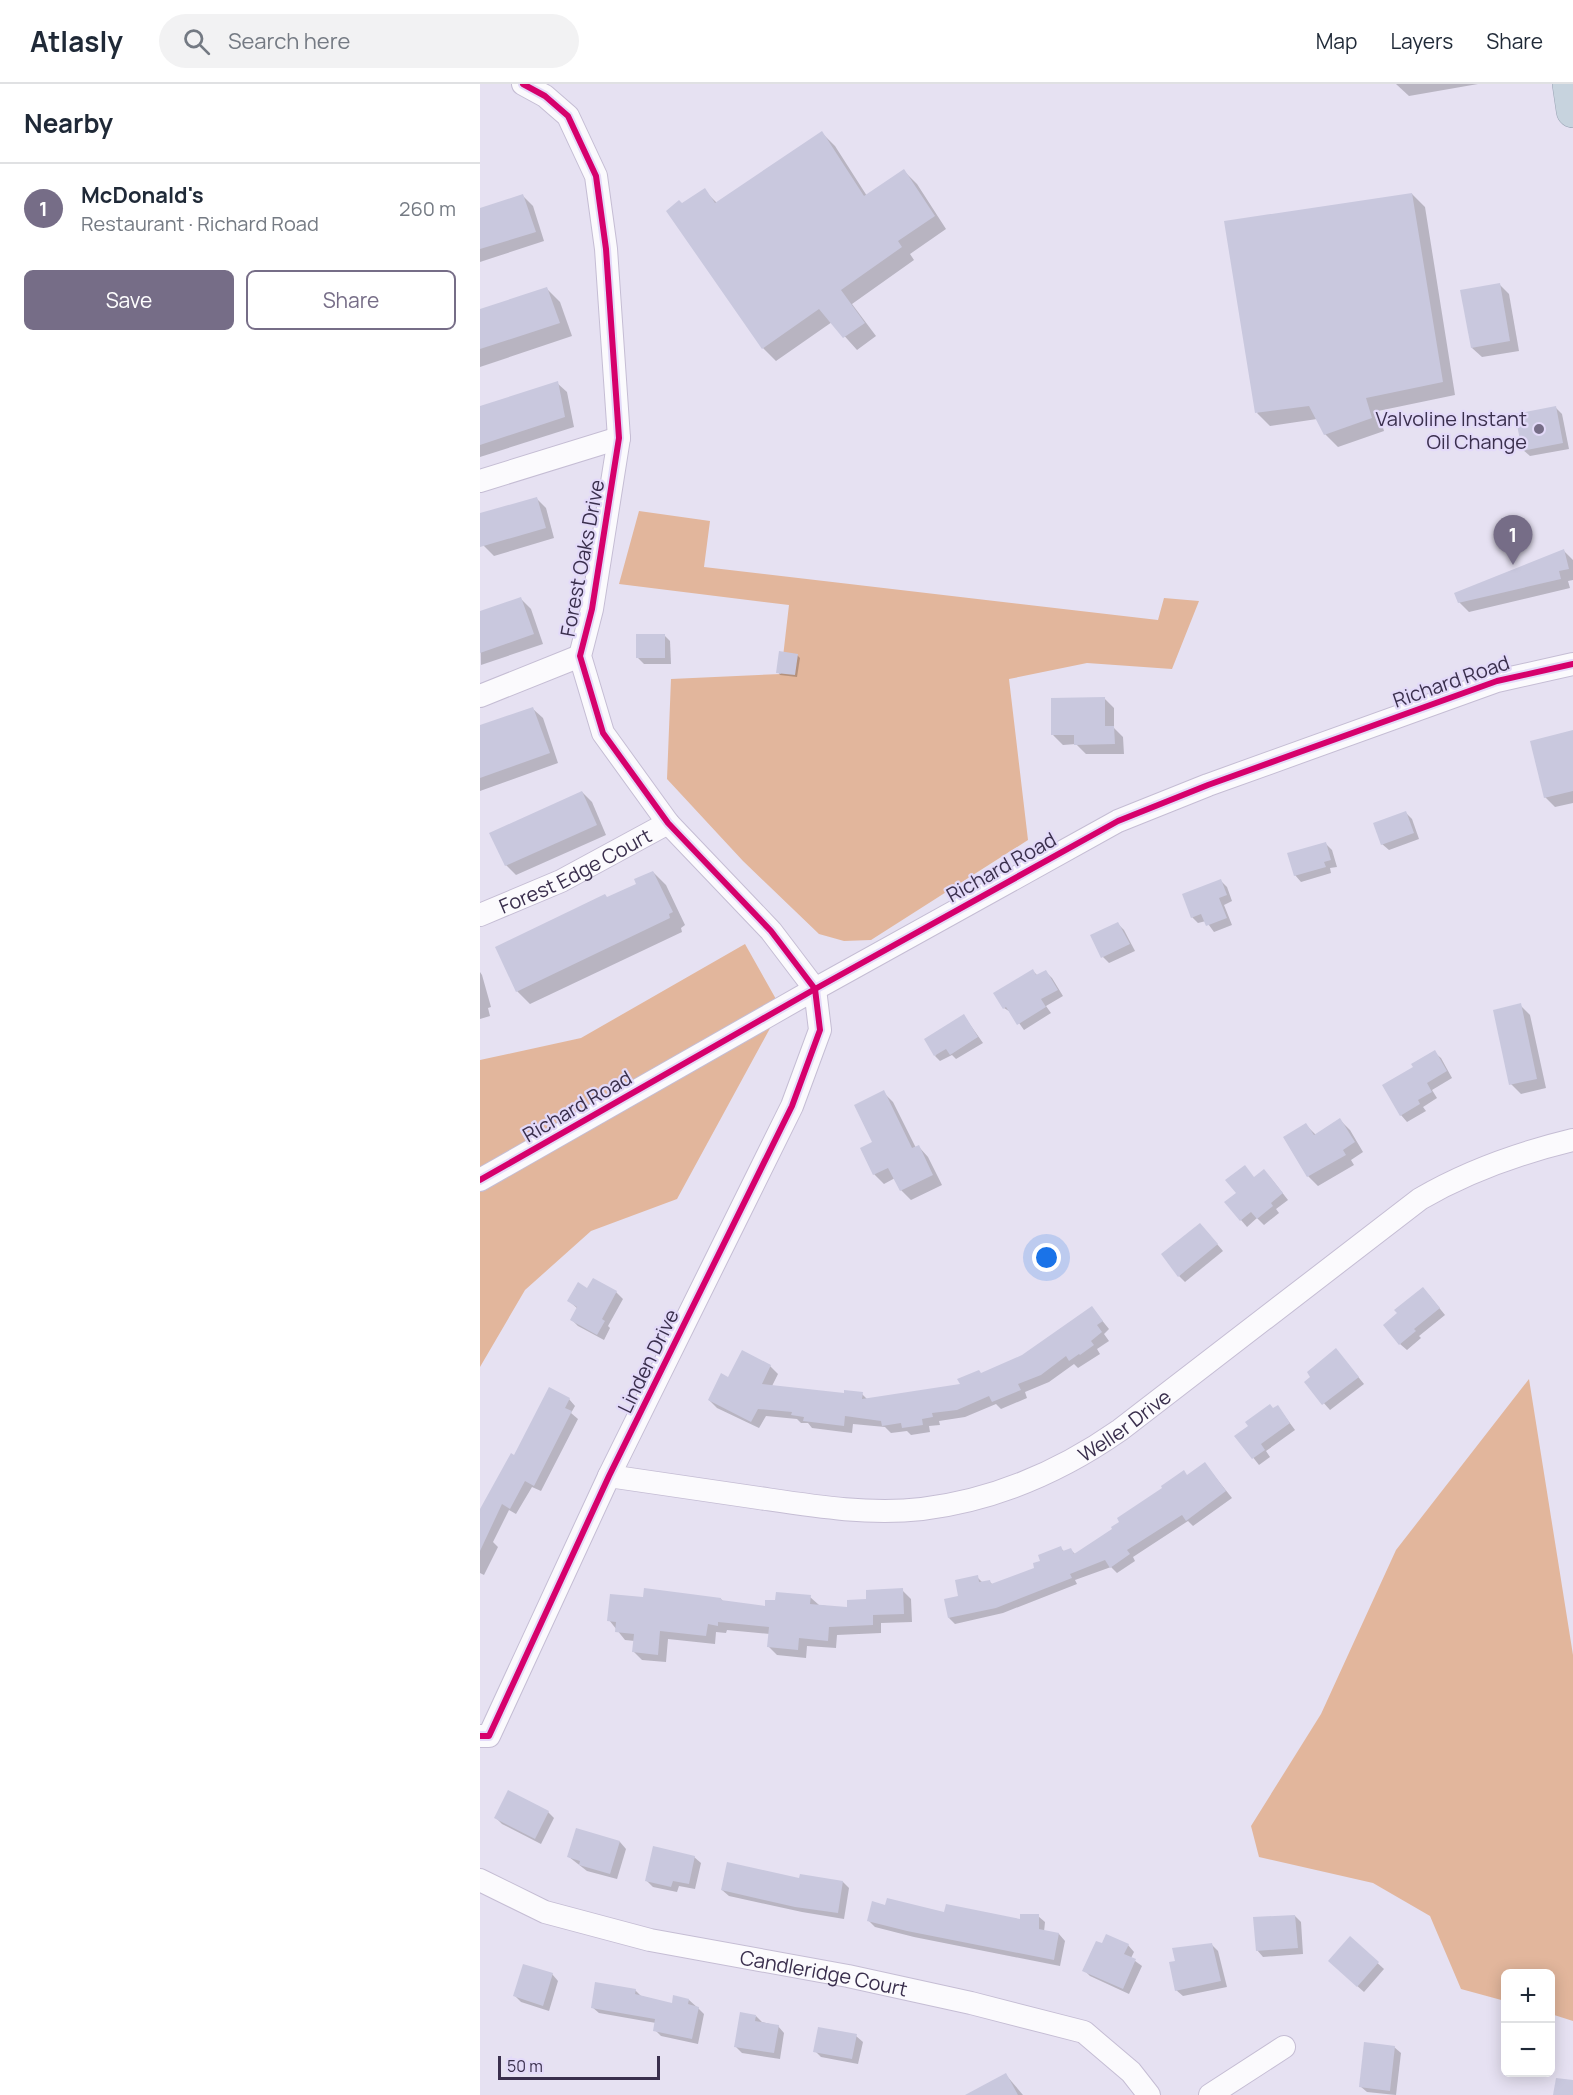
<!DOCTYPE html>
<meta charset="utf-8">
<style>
:root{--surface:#fff;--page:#f2f2f3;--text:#1f2937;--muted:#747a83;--line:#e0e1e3;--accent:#766d87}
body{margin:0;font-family:Manrope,sans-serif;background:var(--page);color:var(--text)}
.controls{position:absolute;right:18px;bottom:18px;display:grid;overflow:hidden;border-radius:9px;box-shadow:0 3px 15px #0003}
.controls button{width:54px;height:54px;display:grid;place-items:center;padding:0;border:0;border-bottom:2px solid var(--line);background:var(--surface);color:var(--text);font:30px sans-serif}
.scale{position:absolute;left:18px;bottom:15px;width:162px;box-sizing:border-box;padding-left:6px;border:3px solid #3a2f4d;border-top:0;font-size:16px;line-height:21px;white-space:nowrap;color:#3a2f4d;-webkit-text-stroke:4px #e3daf9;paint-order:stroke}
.you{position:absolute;left:567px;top:1174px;width:21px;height:21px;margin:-15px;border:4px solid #fff;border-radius:50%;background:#1a73e8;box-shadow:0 0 0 9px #1a73e833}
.badge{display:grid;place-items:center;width:39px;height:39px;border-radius:50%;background:var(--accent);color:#fff;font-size:20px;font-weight:700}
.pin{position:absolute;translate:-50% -50px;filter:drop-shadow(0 2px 3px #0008)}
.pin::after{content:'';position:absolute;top:32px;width:21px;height:18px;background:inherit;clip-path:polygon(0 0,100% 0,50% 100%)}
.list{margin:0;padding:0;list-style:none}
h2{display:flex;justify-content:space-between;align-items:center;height:78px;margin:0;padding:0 24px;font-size:26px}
h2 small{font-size:20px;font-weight:400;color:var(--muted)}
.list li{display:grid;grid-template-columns:39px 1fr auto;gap:18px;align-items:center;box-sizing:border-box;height:90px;padding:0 24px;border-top:2px solid var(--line)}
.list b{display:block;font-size:22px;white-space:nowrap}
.list p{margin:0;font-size:20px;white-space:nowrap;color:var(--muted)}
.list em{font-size:20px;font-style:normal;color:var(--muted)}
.actions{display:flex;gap:12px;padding:18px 24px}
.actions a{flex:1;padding:14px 0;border:2px solid var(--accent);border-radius:9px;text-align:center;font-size:21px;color:var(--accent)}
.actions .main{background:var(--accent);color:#fff}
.icon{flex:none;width:33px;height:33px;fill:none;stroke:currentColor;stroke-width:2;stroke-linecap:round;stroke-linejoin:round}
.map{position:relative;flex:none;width:1093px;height:2011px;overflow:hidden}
header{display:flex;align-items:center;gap:36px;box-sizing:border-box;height:84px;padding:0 30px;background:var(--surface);border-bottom:2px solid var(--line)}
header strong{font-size:28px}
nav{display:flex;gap:33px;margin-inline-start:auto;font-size:21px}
.search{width:420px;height:54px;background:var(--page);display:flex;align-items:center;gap:15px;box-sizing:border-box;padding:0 21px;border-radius:33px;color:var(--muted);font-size:22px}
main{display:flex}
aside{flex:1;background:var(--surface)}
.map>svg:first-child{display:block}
</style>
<header>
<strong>Atlasly</strong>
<div class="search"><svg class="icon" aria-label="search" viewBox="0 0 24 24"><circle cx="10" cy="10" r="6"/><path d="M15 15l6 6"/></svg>Search here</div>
<nav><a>Map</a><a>Layers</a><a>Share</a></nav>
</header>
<main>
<aside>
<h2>Nearby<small></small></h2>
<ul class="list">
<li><span class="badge">1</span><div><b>McDonald's</b><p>Restaurant · Richard Road</p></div><em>260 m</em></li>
</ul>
<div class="actions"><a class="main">Save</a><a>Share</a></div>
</aside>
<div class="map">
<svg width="1093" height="2011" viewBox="0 0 1093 2011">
<rect width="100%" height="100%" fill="#e6e1f2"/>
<g fill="#e2b69c">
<polygon points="159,427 230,437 224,483 678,536 684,514 719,517 692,585 607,579 529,595 548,756 391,856 364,857 339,850 263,777 187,695 191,595 301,590 309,521 139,500"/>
<polygon points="265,860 301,924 197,1115 111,1147 45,1206 0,1283 0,976 101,954"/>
<polygon points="1049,1295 1093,1571 1093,1937 1071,1930 1070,1890 1026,1890 1025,1917 981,1905 950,1832 893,1799 779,1773 771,1742 841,1630 916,1466"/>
</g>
<g fill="#0003">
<polygon points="916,0 998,0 929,12"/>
<polygon points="342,49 355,62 387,112 424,87 437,100 466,145 430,170 434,176 372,220 396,252 377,266 352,238 296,277 283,264 202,121 224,106 237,119"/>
<polygon points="932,110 945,123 975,311 898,327 904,347 858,363 845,350 837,335 790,342 777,329"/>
<polygon points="43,112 53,122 64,157 0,178 0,125"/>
<polygon points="1019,200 1029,210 1039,267 1002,273 992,264"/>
<polygon points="67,205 80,218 92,252 0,283 0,227"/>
<polygon points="77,299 87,308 94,343 0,373 0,324"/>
<polygon points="1076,324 1082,330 1089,365 1050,372 1043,366"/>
<polygon points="56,414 66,424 74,454 14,472 4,462 0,448 0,431"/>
<polygon points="1084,467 1093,476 1093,496 1088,497 1090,504 989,528 979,518"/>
<polygon points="41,515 51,525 63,560 1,581 0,529"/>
<polygon points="184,551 190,557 191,580 164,580 158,574"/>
<polygon points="317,571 320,574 317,593 300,591 298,588"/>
<polygon points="624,614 634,624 634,644 643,653 644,670 606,670 596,660 583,661 573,651"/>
<polygon points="53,625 63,634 78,679 0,707 0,644"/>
<polygon points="1093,648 1093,719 1075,723 1065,713 1052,658"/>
<polygon points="102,708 112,718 126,751 36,791 26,781"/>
<polygon points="925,728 932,735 939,755 909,766 902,760"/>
<polygon points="846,760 852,766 857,783 850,784 851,789 821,798 815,791"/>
<polygon points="173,788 186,801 205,841 201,844 202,848 50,920 37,907"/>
<polygon points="741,797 747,803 752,817 744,821 752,841 734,848 726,837 718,839 712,833"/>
<polygon points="638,840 644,846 655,867 629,879 623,873"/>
<polygon points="553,887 558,892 566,888 572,894 583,912 566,922 571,929 544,946 532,929 524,924"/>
<polygon points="0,888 2,891 11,923 8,924 10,932 0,935"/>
<polygon points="1040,921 1050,931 1066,1004 1041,1010 1031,1000"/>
<polygon points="484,932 503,959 476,975 472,971 460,977 455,972"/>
<polygon points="954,968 961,974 972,994 952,1006 957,1014 943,1023 946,1027 927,1038 921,1031 935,983"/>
<polygon points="403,1008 413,1018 436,1064 439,1063 448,1073 462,1101 431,1116 421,1106 415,1094 404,1100 394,1090 394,1059"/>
<polygon points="860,1036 870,1046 883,1068 871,1076 874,1081 838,1102 828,1092 805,1054 826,1041 836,1051"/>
<polygon points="790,1093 808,1116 796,1125 799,1129 784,1141 777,1134 767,1143 761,1136 758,1109 775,1094"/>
<polygon points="726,1147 743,1167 705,1198 699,1192"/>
<polygon points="113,1196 136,1208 143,1215 128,1242 130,1244 124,1256 98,1242 92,1236 98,1225 89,1217 108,1206"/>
<polygon points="949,1211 965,1231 939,1252 941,1254 927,1266 920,1260"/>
<polygon points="612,1224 629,1245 624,1250 629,1257 617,1265 620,1270 598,1284 594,1280 569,1298 545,1308 547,1314 521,1325 516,1320 485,1333 459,1337 460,1341 449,1342 450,1348 431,1351 427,1347 411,1349 405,1343 373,1340 372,1349 332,1344 328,1339 321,1339 317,1335 286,1332 279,1344 237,1324 229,1316 249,1295 290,1282 298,1290 292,1302 365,1311 382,1310 388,1316 482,1301 543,1273"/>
<polygon points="862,1273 884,1300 850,1326 826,1299"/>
<polygon points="89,1315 95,1322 91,1329 98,1335 61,1407 52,1403 36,1430 29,1426 13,1458 18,1463 4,1491 0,1489 0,1431 35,1373"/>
<polygon points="798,1323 815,1346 786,1367 790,1373 779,1381 757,1353"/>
<polygon points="725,1380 752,1414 713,1442 708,1437 653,1473 655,1477 637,1489 631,1483 595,1496 597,1500 523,1529 475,1540 469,1534 480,1513 497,1493 503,1499 509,1497 513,1501 556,1485 562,1478 580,1464 585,1468 591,1466 596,1471"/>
<polygon points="422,1506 431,1515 432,1538 401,1539 401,1549 357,1551 356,1564 327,1562 326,1574 297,1571 289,1563 290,1550 247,1546 246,1549 236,1548 235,1560 188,1555 186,1578 162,1576 154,1568 155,1557 145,1556 129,1536 164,1515 241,1515 244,1518 286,1523 330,1513 339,1521 369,1525"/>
<polygon points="68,1728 74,1734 61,1760 22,1740 16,1734"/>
<polygon points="97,1746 140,1758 146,1765 137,1795 107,1787 89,1773"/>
<polygon points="214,1773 221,1779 215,1805 199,1802 197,1808 173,1803 166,1796"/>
<polygon points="320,1795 363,1798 369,1804 364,1835 322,1828 249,1812 242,1806"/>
<polygon points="466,1830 542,1837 558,1832 565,1838 564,1848 579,1850 585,1857 580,1882 434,1853 395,1843 389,1837"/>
<polygon points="815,1832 821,1838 823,1870 783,1873 777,1866"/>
<polygon points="870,1854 904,1885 884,1908 856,1883"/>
<polygon points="623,1861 648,1861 654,1868 651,1874 662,1882 649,1910 610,1892 604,1886"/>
<polygon points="732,1861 738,1867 747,1903 703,1912 696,1906 697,1878"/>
<polygon points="72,1890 78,1897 69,1927 41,1918 35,1912"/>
<polygon points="155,1906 161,1912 193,1921 209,1916 218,1924 224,1930 218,1960 181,1952 175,1946 176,1939 119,1929 112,1923"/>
<polygon points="276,1932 282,1938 298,1942 304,1949 300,1975 262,1969 256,1963"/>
<polygon points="376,1952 383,1958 378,1980 341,1973 335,1967"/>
<polygon points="914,1963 921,1969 916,2011 887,2008 880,2002"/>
<polygon points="526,1991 543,2011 505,2011"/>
</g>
<g fill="#c9c8de">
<polygon points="342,47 384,112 424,85 455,132 418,157 422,163 361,206 385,239 363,254 339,225 282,265 186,127 199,116 202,119 225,104 235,119"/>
<polygon points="932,109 963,298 886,314 892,334 844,351 829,322 775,329 744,137"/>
<polygon points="43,110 56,148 0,165 0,124"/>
<polygon points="1020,199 1030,257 991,264 980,206"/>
<polygon points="67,203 80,239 0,265 0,225"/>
<polygon points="78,297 85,333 0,361 0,322"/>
<polygon points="1076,322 1083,359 1042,367 1035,330"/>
<polygon points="57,413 66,444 0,463 0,429"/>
<polygon points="1084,465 1089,485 1079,487 1081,495 978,519 974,509"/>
<polygon points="41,513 54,550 0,569 0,527"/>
<rect x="156" y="550" width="29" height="24"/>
<polygon points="299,567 318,570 315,591 296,589"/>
<polygon points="625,613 625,642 634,642 635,660 594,661 594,651 571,651 571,614"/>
<polygon points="53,623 70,669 0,694 0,641"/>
<polygon points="1093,646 1093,707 1064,714 1050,657"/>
<polygon points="102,707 117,741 25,782 9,749"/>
<polygon points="926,727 934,749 901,761 893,739"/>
<polygon points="846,758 851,776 844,778 846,783 814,792 807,769"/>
<polygon points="173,787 193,828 189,830 190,834 36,908 15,863 125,810 127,813 156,800 154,795"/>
<polygon points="741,795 747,811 739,814 747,834 726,842 721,830 711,834 702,810"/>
<polygon points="638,838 650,860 621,874 610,851"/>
<polygon points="553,885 556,891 566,886 578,906 561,915 566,923 537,941 526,923 523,925 513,909"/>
<polygon points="1041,919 1057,995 1029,1001 1013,926"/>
<polygon points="484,930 498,953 470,971 466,965 454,972 444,955"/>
<polygon points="955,966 967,987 947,999 952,1008 938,1016 940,1020 920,1032 902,1001 933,983 931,980"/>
<polygon points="404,1006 432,1064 439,1061 453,1091 420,1107 408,1084 393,1091 380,1064 392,1058 374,1021"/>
<polygon points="860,1034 875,1058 863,1066 866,1071 827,1093 803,1053 826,1039 834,1051"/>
<polygon points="765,1081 774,1093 784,1085 803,1109 791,1119 793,1122 777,1135 771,1128 760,1137 744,1118 756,1109 745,1096"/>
<polygon points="720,1139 738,1160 698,1193 681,1170"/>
<polygon points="113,1194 137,1207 122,1235 125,1237 117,1251 90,1236 97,1223 87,1217 98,1198 107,1204"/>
<polygon points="943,1203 960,1224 934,1245 936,1247 919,1261 903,1241 917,1229 914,1226"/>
<polygon points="612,1222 623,1237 617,1241 622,1248 611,1257 614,1261 600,1271 599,1270 589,1277 586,1272 561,1291 538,1300 541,1306 512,1318 509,1312 477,1326 452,1329 453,1333 442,1335 443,1341 422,1344 421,1339 402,1342 401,1337 365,1332 364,1342 323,1337 324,1333 311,1331 312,1328 278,1325 271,1338 228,1316 241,1289 248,1293 262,1266 291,1281 282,1300 364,1309 364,1306 383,1308 382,1315 480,1300 477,1295 499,1286 501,1289 542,1271"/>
<polygon points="856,1264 879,1293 842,1321 824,1298 830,1293 827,1288"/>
<polygon points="69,1303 90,1314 85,1324 92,1327 54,1402 45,1397 30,1425 22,1420 0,1467 0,1425 31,1369 34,1371"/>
<polygon points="790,1320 793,1324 798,1321 810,1339 781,1360 785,1366 772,1375 754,1352 768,1342 765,1338"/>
<polygon points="725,1378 746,1407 706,1437 702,1431 647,1466 650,1470 630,1484 625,1476 590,1490 592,1494 516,1524 468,1534 464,1515 478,1512 475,1496 498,1491 499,1498 510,1496 511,1500 554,1484 553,1479 560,1477 558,1471 581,1462 583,1467 591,1464 594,1470 632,1445 631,1443 639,1438 637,1434 682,1404 681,1402 704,1386 707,1391"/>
<polygon points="164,1504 241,1514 241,1516 285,1522 285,1516 295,1516 296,1508 331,1511 330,1520 367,1523 367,1516 386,1515 386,1506 423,1504 424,1530 393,1531 393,1541 349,1543 348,1557 319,1554 318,1566 287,1563 289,1543 238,1538 238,1542 228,1540 226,1552 180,1547 178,1571 152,1568 154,1550 135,1548 136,1538 127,1537 130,1510 163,1513"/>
<polygon points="28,1706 69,1727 55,1755 14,1734"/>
<polygon points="96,1744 140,1757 130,1790 99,1781 100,1777 87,1773"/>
<polygon points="173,1762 215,1772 209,1800 193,1797 191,1803 165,1797"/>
<polygon points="247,1778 319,1794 320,1790 363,1797 358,1829 315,1823 241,1806"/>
<polygon points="407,1814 464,1828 466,1820 540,1835 540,1830 559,1830 559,1845 579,1849 574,1876 427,1847 387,1837 392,1817 405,1821"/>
<polygon points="815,1831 818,1864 776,1867 773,1833"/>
<polygon points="626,1850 649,1860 644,1870 656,1875 643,1905 602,1887 616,1857 622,1859"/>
<polygon points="870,1852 899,1878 877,1903 848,1877"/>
<polygon points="732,1859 741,1897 695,1907 689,1878 695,1877 692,1864"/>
<polygon points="43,1880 73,1889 63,1922 33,1912"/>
<polygon points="115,1898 156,1905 155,1910 192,1919 193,1911 209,1915 208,1920 219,1923 212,1955 173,1947 175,1935 111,1924"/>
<polygon points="260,1928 276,1931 275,1937 299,1941 294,1969 254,1963"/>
<polygon points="338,1943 377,1950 372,1975 333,1968"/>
<polygon points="884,1958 915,1962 910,2007 879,2003"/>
<polygon points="526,1989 538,2011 485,2011"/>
<polygon points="1076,1994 1093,1996 1093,2011 1073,2011"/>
</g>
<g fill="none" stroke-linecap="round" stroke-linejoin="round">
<defs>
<g id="minor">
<polyline points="0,397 139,354"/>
<polyline points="0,612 100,572"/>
<path id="s1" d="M0 831 81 797 188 739"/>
<polyline points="0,1096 335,905 638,737 728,701 1017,597 1093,580"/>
<path id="s2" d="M129 1392C179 1399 229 1407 279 1414 333 1422 387 1431 442 1425 515 1416 580 1388 640 1346L940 1115C988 1087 1039 1069 1093 1056"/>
<polyline points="0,1652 9,1652 129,1392 312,1022 340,946 335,905 291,847 188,739 123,649 100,572 112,525 139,354 126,165 116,92 88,32 65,12 43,0"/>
<path id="s3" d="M0 1796 65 1828 170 1856 368 1892 491 1919 604 1948 651 1988 669 2011"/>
<polyline points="730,2011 804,1963"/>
</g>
<polyline id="highway" points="1089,0 1093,27"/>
</defs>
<use href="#minor" stroke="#c5bdd4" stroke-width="24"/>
<use href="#highway" stroke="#98a3b4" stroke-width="34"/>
<use href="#minor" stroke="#fbfafd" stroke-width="22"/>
<use href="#highway" stroke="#c7d3de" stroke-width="33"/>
<defs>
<g id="cycleway">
<polyline points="0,1096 335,905 638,737 728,701 1017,597 1093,580"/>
<polyline points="0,1652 9,1652 129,1392 312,1022 340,946 335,905 291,847 188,739 123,649 100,572 112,525 139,354 126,165 116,92 88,32 65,12 43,0"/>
</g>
</defs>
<use href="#cycleway" stroke="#e3daf9" stroke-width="10"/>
<use href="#cycleway" stroke="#d6006c" stroke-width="6"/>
</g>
<circle fill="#766d87" stroke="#e3daf9" stroke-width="2" cx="1059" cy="345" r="6"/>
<g text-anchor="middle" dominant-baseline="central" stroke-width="4.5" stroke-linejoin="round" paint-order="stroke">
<g font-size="20" fill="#3a2f4d" stroke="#e3daf9" text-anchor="end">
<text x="1047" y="334">Valvoline Instant<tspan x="1047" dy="23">Oil Change</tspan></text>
</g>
<g font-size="20" fill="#3a2f4d" stroke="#e3daf9">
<text transform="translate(102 474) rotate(-79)">Forest Oaks Drive</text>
<text transform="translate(971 597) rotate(-19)">Richard Road</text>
<text transform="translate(521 783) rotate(-29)">Richard Road</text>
<text stroke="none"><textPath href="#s1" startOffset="105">Forest Edge Court</textPath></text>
<text transform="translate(97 1022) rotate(-30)">Richard Road</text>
<text transform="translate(168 1277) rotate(-64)">Linden Drive</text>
<text stroke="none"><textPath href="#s2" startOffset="537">Weller Drive</textPath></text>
<text stroke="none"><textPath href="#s3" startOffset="358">Candleridge Court</textPath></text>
</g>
</g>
</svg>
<div class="controls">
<button>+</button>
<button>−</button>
</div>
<div class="scale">50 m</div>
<div class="you"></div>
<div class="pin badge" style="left:1033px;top:481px">1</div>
</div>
</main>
